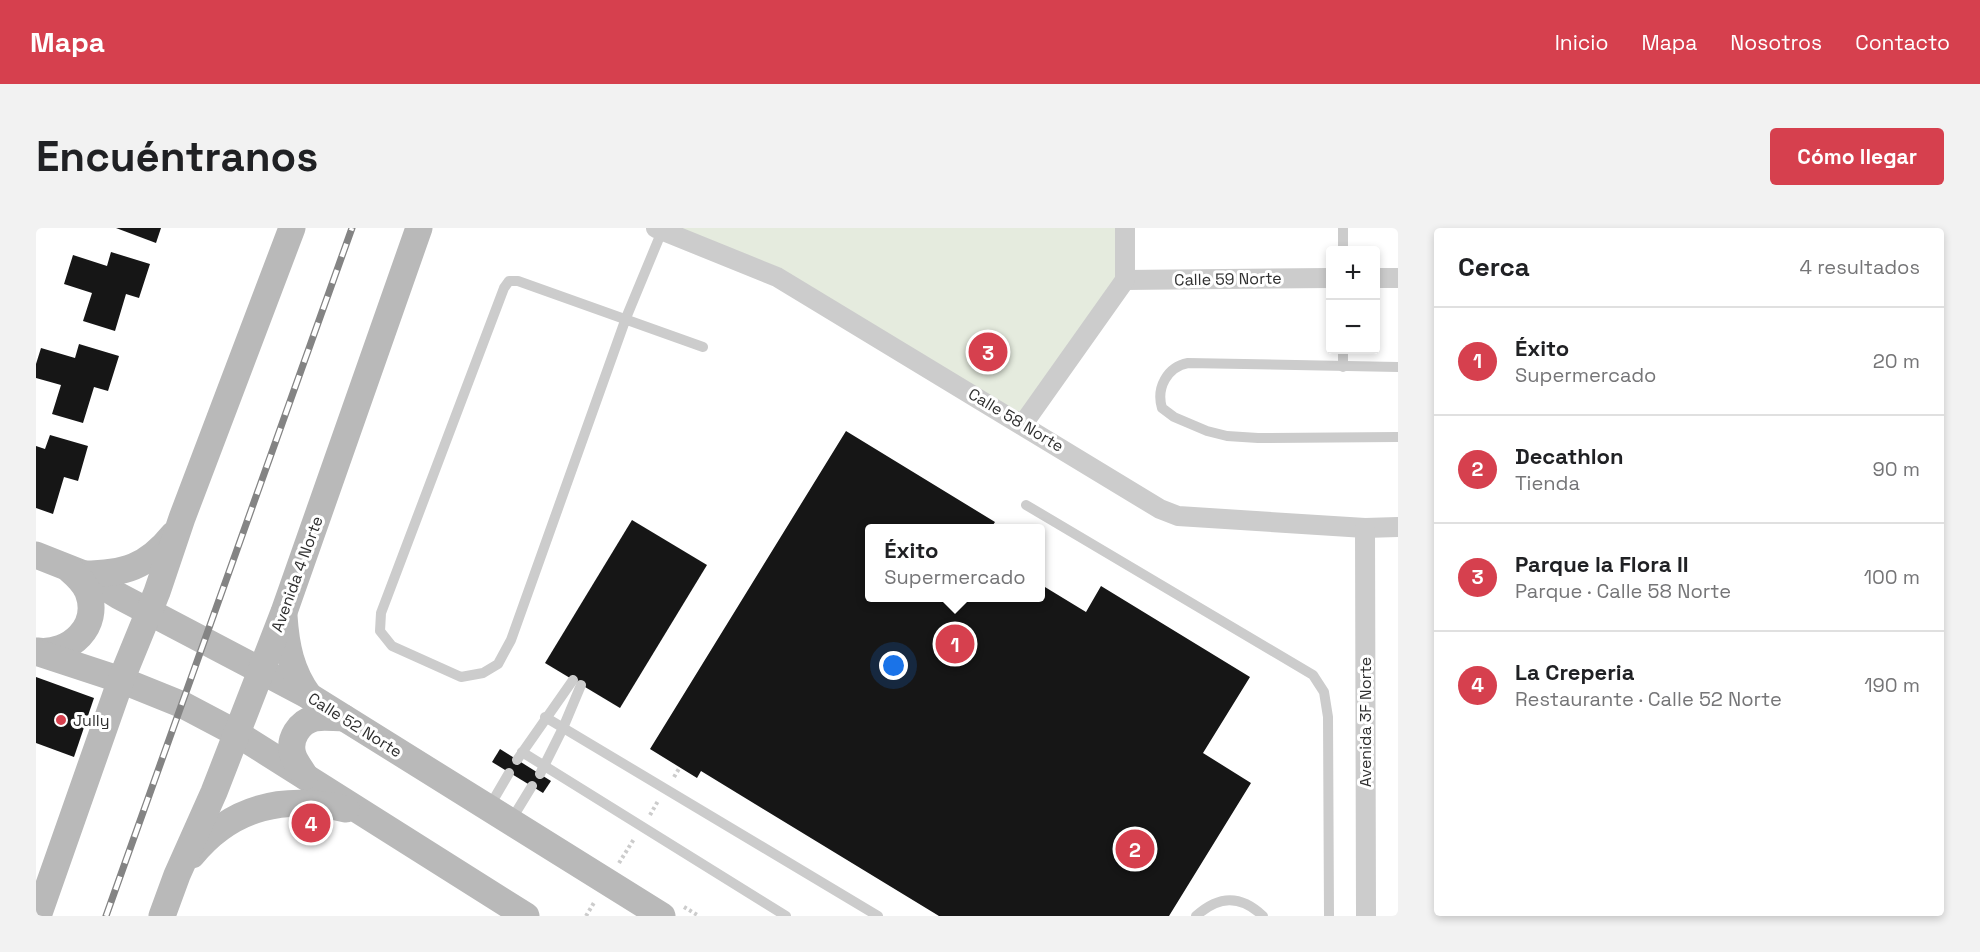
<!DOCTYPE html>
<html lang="es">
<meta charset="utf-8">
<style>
:root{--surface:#fff;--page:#f2f2f2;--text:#202124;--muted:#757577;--line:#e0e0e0;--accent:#d6404e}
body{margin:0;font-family:"Space Grotesk",sans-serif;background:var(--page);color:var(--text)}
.controls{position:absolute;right:18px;top:18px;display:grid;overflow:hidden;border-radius:6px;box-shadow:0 3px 9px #0003}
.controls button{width:54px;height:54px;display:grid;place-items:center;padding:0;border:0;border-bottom:2px solid var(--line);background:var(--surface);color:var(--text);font:30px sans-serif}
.you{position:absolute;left:858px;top:438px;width:21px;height:21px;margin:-15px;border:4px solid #fff;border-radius:50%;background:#1a73e8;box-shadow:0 0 0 9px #1a73e833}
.badge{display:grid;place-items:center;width:39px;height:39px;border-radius:50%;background:var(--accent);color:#fff;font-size:20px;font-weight:700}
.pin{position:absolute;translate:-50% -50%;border:3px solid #fff;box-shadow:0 2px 6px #0006}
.popup{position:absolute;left:829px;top:296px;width:180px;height:78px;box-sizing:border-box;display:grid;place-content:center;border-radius:6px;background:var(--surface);filter:drop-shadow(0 2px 4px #0005);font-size:20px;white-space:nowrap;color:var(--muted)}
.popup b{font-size:22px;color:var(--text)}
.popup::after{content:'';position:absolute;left:50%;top:100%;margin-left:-12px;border:12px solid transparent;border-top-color:var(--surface)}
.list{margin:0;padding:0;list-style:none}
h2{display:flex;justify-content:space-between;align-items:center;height:78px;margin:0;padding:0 24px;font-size:26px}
h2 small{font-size:20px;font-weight:400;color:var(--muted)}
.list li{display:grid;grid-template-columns:39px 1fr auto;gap:18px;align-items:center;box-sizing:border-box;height:108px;padding:0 24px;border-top:2px solid var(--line)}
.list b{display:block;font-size:22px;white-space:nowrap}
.list p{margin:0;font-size:20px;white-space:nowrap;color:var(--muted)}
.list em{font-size:20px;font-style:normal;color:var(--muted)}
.map{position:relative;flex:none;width:1362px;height:688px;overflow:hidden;border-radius:6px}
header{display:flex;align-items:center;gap:36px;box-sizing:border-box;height:84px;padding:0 30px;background:var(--accent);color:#fff}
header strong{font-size:28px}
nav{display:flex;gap:33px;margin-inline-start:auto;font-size:21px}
.intro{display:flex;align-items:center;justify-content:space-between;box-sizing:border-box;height:144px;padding:0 36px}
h1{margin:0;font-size:42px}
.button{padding:15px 27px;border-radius:6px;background:var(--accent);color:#fff;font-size:21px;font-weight:700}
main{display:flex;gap:36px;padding:0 36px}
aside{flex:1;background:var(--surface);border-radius:6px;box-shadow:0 3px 9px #0003}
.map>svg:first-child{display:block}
</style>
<header>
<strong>Mapa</strong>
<nav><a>Inicio</a><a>Mapa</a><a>Nosotros</a><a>Contacto</a></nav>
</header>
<div class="intro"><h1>Encuéntranos</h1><a class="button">Cómo llegar</a></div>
<main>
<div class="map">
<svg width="1362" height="688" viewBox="0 0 1362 688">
<rect width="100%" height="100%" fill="#fff"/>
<polygon fill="#e5ebde" points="620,0 1089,0 1089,52 987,196 741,49"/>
<g fill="#161616">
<polygon points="80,0 125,0 120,15"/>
<polygon points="75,24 114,36 103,70 90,66 79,103 47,93 56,65 28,56 37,27 71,38"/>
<polygon points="43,116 83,128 72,163 58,159 47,195 16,186 25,157 0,150 0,136 5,120 39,130"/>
<polygon points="810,203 959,294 955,300 834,300 834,370 1004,370 1004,356 1050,384 1065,358 1214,449 1167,525 1215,555 1133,688 903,688 665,543 661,550 614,521"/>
<polygon points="14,207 52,218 42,253 28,249 17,286 0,280 0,218 9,221"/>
<polygon points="596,292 671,337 584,480 509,435"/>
<polygon points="0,449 58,470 38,529 0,515"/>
<polygon points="464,521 515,553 507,565 456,534"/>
</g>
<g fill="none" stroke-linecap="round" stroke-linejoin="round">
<g stroke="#ccc" stroke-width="4" stroke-dasharray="3 3" stroke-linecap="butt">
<polyline points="638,549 644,539"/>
<polyline points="614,587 622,573"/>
<polyline points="583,635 598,611"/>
<polyline points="648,679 663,688"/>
<polyline points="550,688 559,673"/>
</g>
<g stroke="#ccc" stroke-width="10">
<polyline points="1307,0 1307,22"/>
<polyline points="626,3 590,90 475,412 462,436 447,445 425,449 356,418 344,403 345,385 468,60 473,53 482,53 667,119"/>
<polyline points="1307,139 1307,122"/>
<path d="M1362 139 1152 135C1131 139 1120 160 1126 180L1138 189 1171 203 1191 208 1222 210 1362 209"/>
<polyline points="990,277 1277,447 1288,464 1292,489 1293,688"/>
<polyline points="509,489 842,688"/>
<polyline points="486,524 750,688"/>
<polyline points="481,532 537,452"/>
<polyline points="504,546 527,500 545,457"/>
<polyline points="452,581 473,545"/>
<polyline points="474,594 496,558"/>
<path d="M1160 688C1182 668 1204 666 1227 688"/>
</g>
<g stroke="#ccc" stroke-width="20">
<polyline points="620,0 741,49 1124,281 1142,288 1329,300 1362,299"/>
<polyline points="1340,50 1362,50"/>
<polyline points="1089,52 1294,50"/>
<polyline points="987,196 1089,52 1089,0"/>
<polyline points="1329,300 1330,688"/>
</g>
<g stroke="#b9b9b9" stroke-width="27">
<polyline points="0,327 48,346 83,368 273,468 626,688"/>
<path d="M48 346C88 346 111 339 137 307"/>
<path d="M248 388C250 418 255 443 273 468"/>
<path d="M1 423C34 427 65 398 52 364 48 354 41 348 34 342"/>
<polyline points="0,424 85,452 147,477 200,505 490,688"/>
<path d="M269 548C265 541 259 534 257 527 252 511 263 494 279 490 288 488 298 490 308 490"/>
<path d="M156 627C197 577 250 567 310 581"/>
<polyline points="2,688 85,452 121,364 146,290 256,0"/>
<polyline points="126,688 141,647 178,564 248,384 383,0"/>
</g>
<defs>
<polyline id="rail" points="70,688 316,0"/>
</defs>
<use href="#rail" stroke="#848484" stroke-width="7"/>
<use href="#rail" stroke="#fff" stroke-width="4.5" stroke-dasharray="14" stroke-linecap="butt"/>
</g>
<circle fill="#d6404e" stroke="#fff" stroke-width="2" cx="25" cy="492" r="6"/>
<g text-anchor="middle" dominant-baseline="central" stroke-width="6" stroke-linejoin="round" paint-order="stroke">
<g font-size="16" fill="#2f2f2f" stroke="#fff">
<text transform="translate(1192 51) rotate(-1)">Calle 59 Norte</text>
<text transform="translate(980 192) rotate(31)">Calle 58 Norte</text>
<text transform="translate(261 346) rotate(-70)">Avenida 4 Norte</text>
<text transform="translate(1329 494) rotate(-90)">Avenida 3F Norte</text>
<text transform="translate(319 497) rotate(32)">Calle 52 Norte</text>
</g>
<g font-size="16" fill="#2f2f2f" stroke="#fff" text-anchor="start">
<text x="37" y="492">Jully</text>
</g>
</g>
</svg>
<div class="controls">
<button>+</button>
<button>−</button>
</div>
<div class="you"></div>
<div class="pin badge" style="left:919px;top:416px">1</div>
<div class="popup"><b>Éxito</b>Supermercado</div>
<div class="pin badge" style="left:1099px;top:621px">2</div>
<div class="pin badge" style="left:952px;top:124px">3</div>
<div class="pin badge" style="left:275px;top:595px">4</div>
</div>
<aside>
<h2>Cerca<small>4 resultados</small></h2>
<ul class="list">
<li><span class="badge">1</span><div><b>Éxito</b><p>Supermercado</p></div><em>20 m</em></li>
<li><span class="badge">2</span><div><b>Decathlon</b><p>Tienda</p></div><em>90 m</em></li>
<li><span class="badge">3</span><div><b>Parque la Flora II</b><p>Parque · Calle 58 Norte</p></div><em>100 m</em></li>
<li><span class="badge">4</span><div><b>La Creperia</b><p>Restaurante · Calle 52 Norte</p></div><em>190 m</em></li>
</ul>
</aside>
</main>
